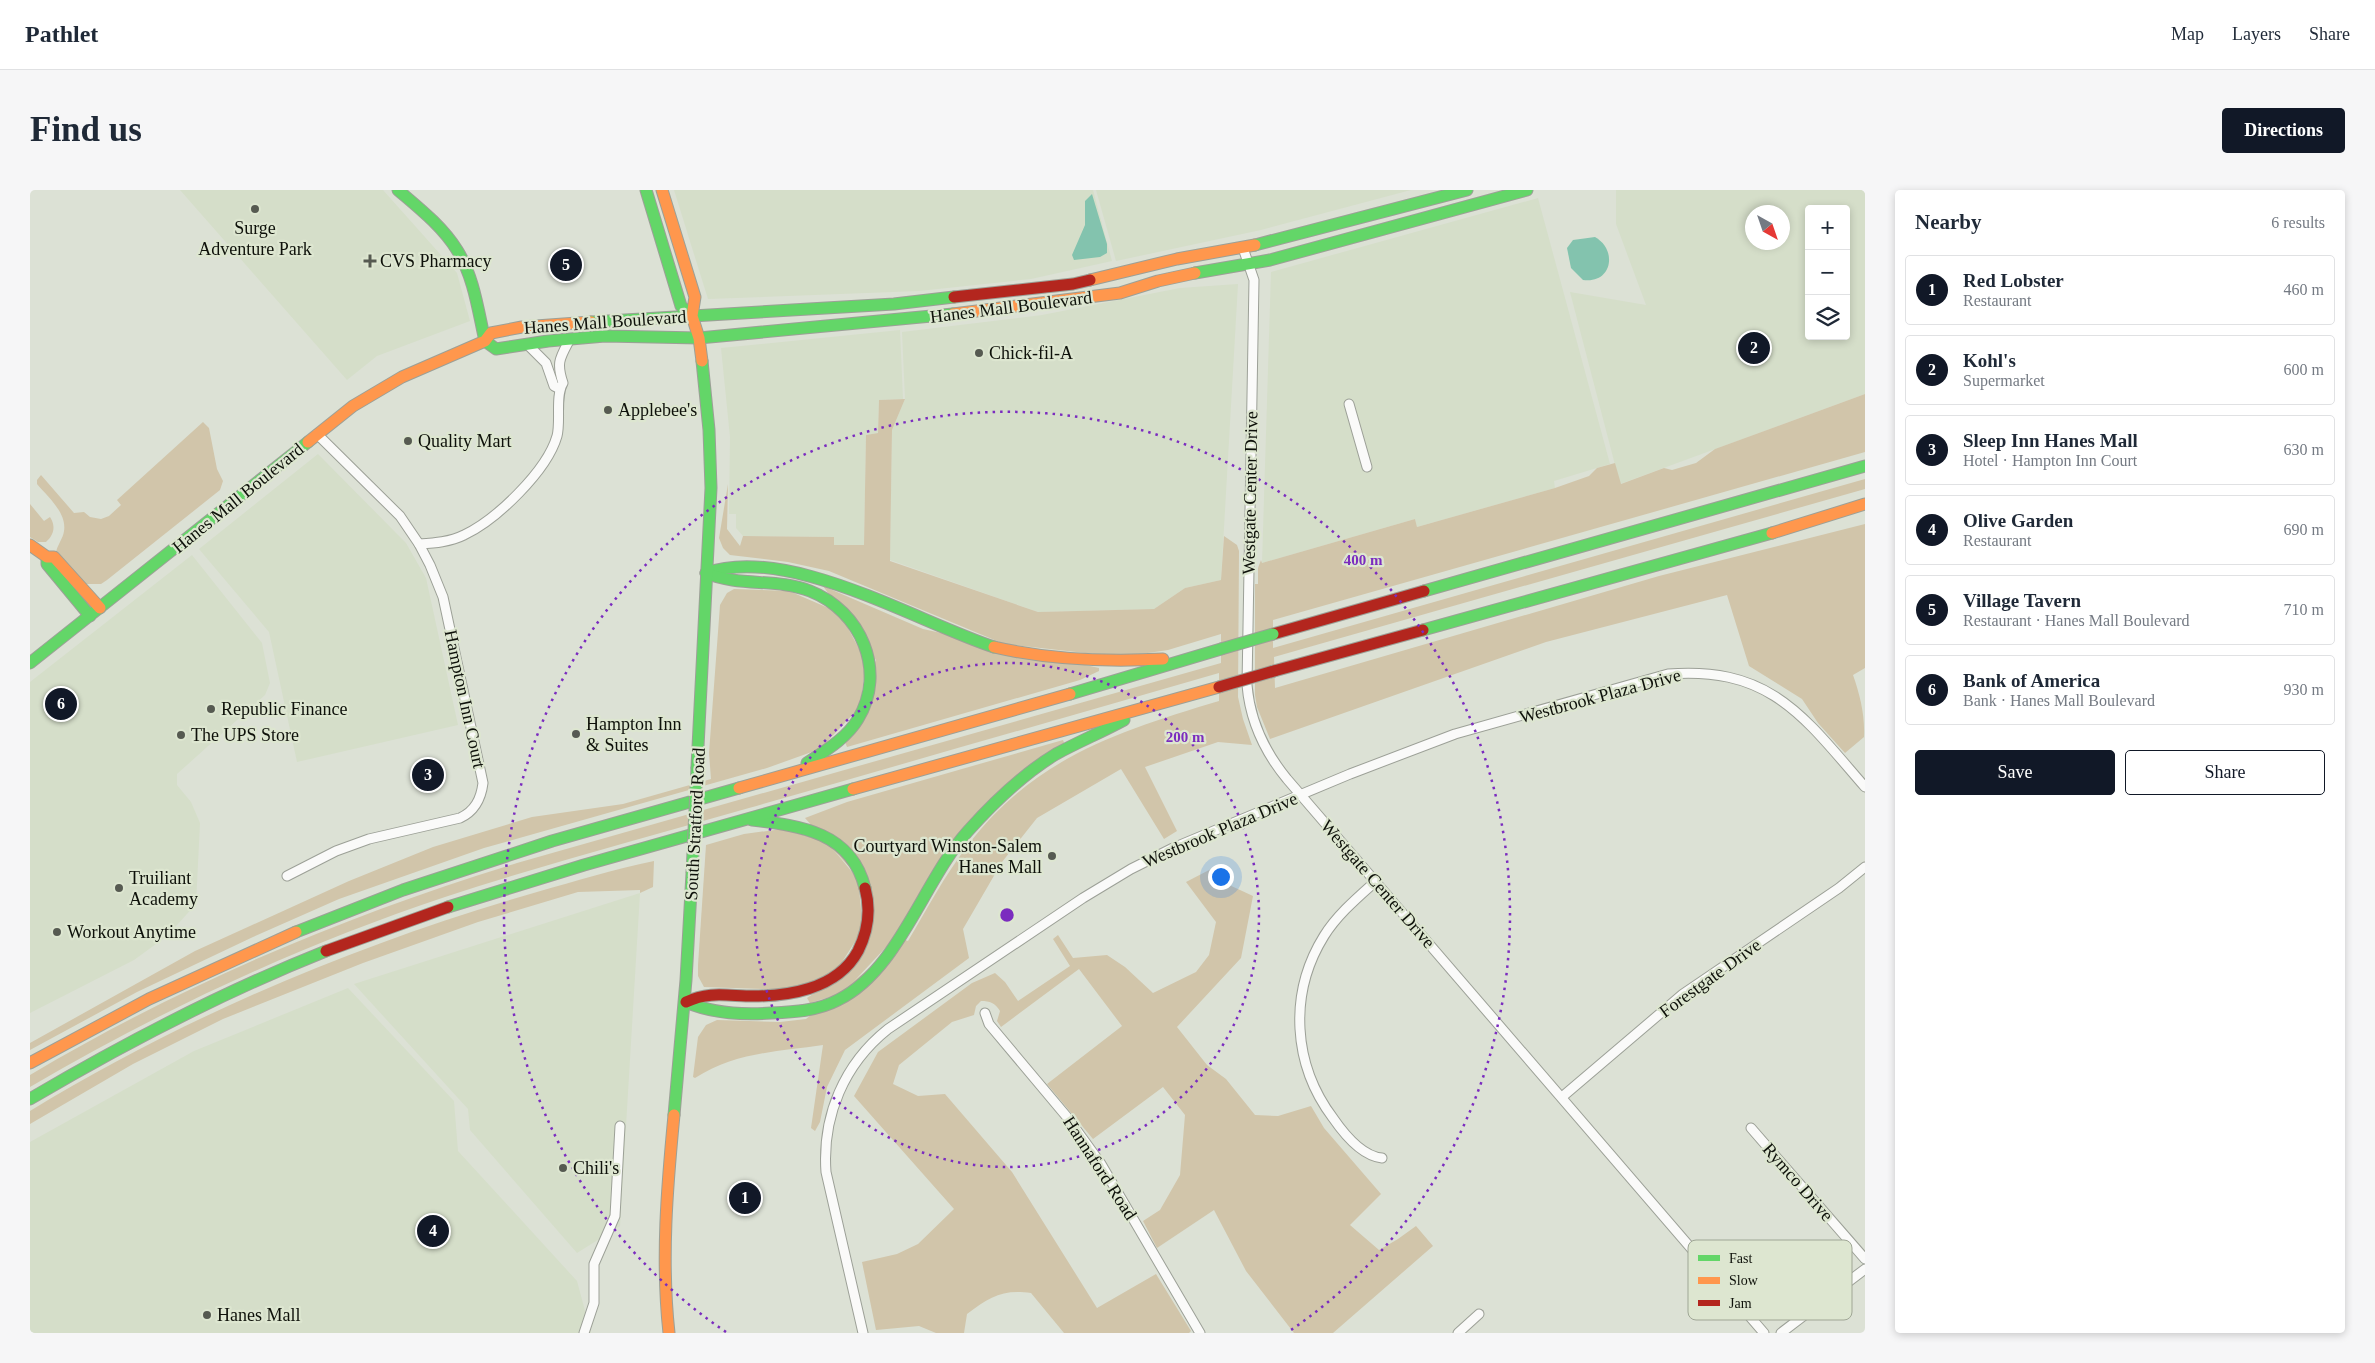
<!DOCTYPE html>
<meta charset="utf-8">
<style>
:root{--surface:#fff;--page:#f6f6f7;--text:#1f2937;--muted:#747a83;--line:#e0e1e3;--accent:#111827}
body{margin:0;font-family:Georgia,serif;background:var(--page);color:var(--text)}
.controls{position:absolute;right:15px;top:15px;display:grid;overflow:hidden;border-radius:5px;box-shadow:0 2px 8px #0003}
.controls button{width:45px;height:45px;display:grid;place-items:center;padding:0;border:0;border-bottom:1px solid var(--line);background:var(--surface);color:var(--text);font:25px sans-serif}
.compass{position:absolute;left:1715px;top:15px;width:45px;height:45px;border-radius:50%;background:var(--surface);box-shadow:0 2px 8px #0003;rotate:140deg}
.you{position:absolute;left:1190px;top:686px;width:18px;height:18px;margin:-12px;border:4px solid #fff;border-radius:50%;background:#1a73e8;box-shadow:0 0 0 8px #1a73e833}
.badge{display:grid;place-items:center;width:32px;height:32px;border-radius:50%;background:var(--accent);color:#fff;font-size:16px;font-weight:700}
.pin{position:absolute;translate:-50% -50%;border:2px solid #fff;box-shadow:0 1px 5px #0006}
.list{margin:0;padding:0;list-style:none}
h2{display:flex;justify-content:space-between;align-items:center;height:65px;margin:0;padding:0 20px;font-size:21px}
h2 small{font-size:16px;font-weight:400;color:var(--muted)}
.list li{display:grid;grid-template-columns:32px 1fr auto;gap:15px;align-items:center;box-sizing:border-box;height:70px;margin:0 10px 10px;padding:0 10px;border:1px solid var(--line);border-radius:5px}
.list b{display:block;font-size:19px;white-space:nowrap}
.list p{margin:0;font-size:16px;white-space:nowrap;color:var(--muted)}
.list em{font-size:16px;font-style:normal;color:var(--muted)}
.actions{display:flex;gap:10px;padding:15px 20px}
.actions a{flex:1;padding:11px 0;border:1px solid var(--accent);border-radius:5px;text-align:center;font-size:18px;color:var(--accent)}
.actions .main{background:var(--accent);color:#fff}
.icon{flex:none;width:28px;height:28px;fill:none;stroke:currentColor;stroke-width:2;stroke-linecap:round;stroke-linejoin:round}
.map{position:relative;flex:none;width:1835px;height:1143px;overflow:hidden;border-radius:5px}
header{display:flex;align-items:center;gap:30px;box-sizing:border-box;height:70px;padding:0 25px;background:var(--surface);border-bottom:1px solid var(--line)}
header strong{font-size:24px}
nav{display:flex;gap:28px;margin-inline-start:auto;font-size:18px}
.intro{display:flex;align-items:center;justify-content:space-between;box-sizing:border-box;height:120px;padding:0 30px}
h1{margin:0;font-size:35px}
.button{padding:12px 22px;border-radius:5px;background:var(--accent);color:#fff;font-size:18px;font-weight:700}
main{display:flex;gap:30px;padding:0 30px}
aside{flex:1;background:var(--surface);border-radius:5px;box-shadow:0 2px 8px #0003}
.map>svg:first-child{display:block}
</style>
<header>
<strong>Pathlet</strong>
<nav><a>Map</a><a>Layers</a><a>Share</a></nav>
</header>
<div class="intro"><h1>Find us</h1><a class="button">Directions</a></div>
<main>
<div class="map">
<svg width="1835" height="1143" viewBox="0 0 1835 1143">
<rect width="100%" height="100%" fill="#dce1d5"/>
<g fill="#d5dec9" fill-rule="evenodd">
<polygon points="150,0 353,0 427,83 440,131 347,166 317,190"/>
<polygon points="644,0 1063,0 1082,71 1001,89 889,101 678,109"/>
<polygon points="1066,0 1381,0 1231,40 1086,71"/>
<path d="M1586 0H1835V204L1590 294 1540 102 1616 115 1586 34ZM1779 19H1816V146H1779ZM1722 22H1752V52H1722Z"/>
<polygon points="1508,8 1580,274 1524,291 1525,298 1387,337 1385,329 1232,373 1241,82"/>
<polygon points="1208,94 1191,390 1155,398 1124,419 1008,422 860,370 862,240 875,209 872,142 1012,125 1150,98"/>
<polygon points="870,140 873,209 849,210 848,243 836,245 834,355 804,355 803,347 713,346 706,338 706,324 699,324 700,247 691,158"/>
<polygon points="288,264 376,353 396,388 428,535 267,572 239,442 169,359"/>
<polygon points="162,365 232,453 240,493 235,505 147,584 147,595 161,612 170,633 166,714 137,746 104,770 0,823 0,492"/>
<polygon points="610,703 590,1036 547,1063 440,940 438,919 324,794"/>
<polygon points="318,798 424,911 428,961 547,1091 561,1143 0,1143 0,952 164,861"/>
</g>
<g fill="#d1c5aa">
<path d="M1835 204V262L1243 430V458L1835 289V299L1244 467 1245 498 1629 386 1835 334V478L1823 485C1830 505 1835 525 1834 547L1815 563 1788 533 1772 509 1719 476 1697 405 1516 452 1240 549 1227 517 1225 505V394H1228V378L1231 370 1232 373 1385 329 1387 337 1525 298 1559 286 1567 278 1585 273 1591 294 1634 278 1642 280 1666 273 1685 259Z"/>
<path d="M875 209 862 240 860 371 1008 422 1124 419 1155 398 1191 390 1194 346 1207 355 1209 361 1208 507 1213 529 1222 555 1188 552 1115 577 1147 641 1134 649 1091 579 1007 628 972 672 933 739 939 768 815 860 797 897 790 932 785 941 781 938 793 855C746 862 706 862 665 888L663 887 668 847 676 835 687 830 750 832 776 829 875 750 878 751C897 719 915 685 938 655 1004 568 1089 541 1189 511V483C1033 528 876 573 719 618 618 647 515 674 415 707 271 755 131 820 0 897V885C153 794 317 725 487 673L1191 473V444L1138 460 1091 467 974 454 799 381 758 372 700 365 693 358 689 348 698 294 697 339 710 356 713 346 804 347V355H834L836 245 848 243 849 210Z"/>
<path d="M173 232 179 238 187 279 193 291 190 300 77 390 71 394H56L26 363C27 355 33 349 34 341 37 323 18 307 7 294V290L11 285 44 323 54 322 60 327 71 329 79 326 91 315 87 310Z"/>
<path d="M0 314 14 331 20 327C26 336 24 345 16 352H8L0 347Z"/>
<polygon points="793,396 893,439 1069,478 1069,481 1050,490 817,557 815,552 846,470"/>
<polygon points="704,399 759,401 810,423 836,472 830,517 790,559 737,578 454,658 309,709 223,747 107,802 0,860 0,853 165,761 319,691 403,657 502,627 593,614 681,589 679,563 690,415 697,403"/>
<polygon points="1033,550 1035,555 983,589 858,755 813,803 780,813 777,808 825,776 840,700 775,628 817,612"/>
<polygon points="752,639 797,652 828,689 833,739 807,780 763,800 674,797 668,786 668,775 676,655 714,644"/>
<path d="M624 671 623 697 610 703V700L548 702 448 732 333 773 193 829 103 874 0 934V921C157 825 330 753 507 702 546 691 584 679 624 671Z"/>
<path d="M1183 678 1197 694 1223 706 1211 768 1147 837 1177 875 1196 889 1225 925 1248 926 1281 916 1294 938 1351 1004 1320 1035 1349 1060 1368 1049 1386 1036 1403 1056 1303 1143H1264L1216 1081 1184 1020 1127 1058 1113 1031 1130 1020 1150 985 1155 925 1133 897 1063 949 1017 894 1092 836 1049 779 971 837 967 831 970 821C965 813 960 811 951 811L946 816 944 825 922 832 869 875 863 894 888 906 915 904 982 982 1067 1118 1126 1084 1161 1141 1159 1143H1034L1001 1103C972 1099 960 1107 937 1124L934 1143H906L889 1136 846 1140 832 1072 867 1064 888 1054 924 1019 824 906 848 862 942 793 965 783 975 792 988 811 1040 776 1023 749 1028 745 1043 768 1077 765 1095 777 1123 803 1166 782 1179 765 1186 732 1156 692Z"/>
</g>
<g fill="#83c3ae">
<polygon points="1062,4 1077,54 1077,63 1070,67 1044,70 1042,65 1055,35 1055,11"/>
<path d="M1565 47C1588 60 1582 94 1553 90L1541 78 1537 58 1543 50Z"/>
</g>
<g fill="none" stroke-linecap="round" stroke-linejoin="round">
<defs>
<g id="street">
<path d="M1213 58 1224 90 1217 495C1220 531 1234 561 1257 589L1734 1143"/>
<polyline points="497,154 516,173 524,196 530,199"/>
<polyline points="1319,214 1337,277"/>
<path d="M389 354C404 353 420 352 434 345 466 330 517 281 527 246 531 231 525 206 533 193 526 172 530 168 540 149"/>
<path d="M257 686 306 661 339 649 430 628C445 621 451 609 453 593L413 407 400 375 389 354 370 326 287 244"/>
<path d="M1346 691C1327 708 1307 725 1294 746 1258 804 1263 875 1303 928 1314 944 1332 966 1352 968"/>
<polyline points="955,823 959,834 1037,927 1071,974 1170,1143"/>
<polyline points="1532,907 1653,804 1809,698 1835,677"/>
<polyline points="1721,938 1835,1069"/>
<polyline points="554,1143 564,1113 564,1074 585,1026 590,936"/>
<path d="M833 1143 796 982C792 926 814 874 858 839L1053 708 1101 679 1143 658 1320 584 1425 544 1638 484C1741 476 1774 527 1835 597"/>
<polyline points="1428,1143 1449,1124"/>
<polyline points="1751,1143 1835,1079"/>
</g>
<g id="fast">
<path d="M368 0C389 18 412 36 427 60 444 87 448 120 455 151"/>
<polyline points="616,0 651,116 662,126"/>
<polyline points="1225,55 1437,0"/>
<polyline points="1165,83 1240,70 1497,0"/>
<polyline points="561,132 864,114 924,107"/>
<polyline points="455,151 466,159 518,151 575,146 669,148 923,124"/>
<polyline points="17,367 17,374 60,426"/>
<path d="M676 383C758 354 885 431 964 457"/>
<path d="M676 383C710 397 747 388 780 401 831 421 857 481 828 529 817 548 795 561 777 573"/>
<polyline points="1394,401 1835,276"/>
<polyline points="1393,440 1742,343"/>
<polyline points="0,473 278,252"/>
<polyline points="1040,504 1191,459"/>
<polyline points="667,577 681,298 679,240 672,171"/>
<path d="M722 630C771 636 821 642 835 698"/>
<polyline points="418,717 554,675 823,599"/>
<polyline points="266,742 373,700 522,651 709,598"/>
<path d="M656 812C683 824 712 825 741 823 764 822 787 821 808 810 869 780 893 691 938 641 964 612 993 584 1026 564 1048 552 1072 542 1094 530"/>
<path d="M0 909C95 853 193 802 296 761"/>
<polyline points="644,925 656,790 662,683"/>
</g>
<g id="slow">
<polyline points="632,0 665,107 662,126 669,148 672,171"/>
<polyline points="1060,90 1147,69 1225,55"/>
<polyline points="923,124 1090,103 1128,91 1165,83"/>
<polyline points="278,252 323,216 372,187 455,151 461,143 492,137 561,132"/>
<polyline points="1742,343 1835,314"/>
<polyline points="0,355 17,367 24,367 70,418"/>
<path d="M964 457C1020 470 1076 472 1133 469"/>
<polyline points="709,598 1040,504"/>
<polyline points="823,599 1189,497"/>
<polyline points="0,873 119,809 266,742"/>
<path d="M639 1143C631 1070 637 998 644 925"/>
</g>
<g id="jam">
<polyline points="924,107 1043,94 1060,90"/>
<polyline points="1243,444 1394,401"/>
<polyline points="1244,481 1393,440"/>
<polyline points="296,761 418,717"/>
<path d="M656 812C677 802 693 805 716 806 756 807 807 800 828 761 838 741 841 720 835 698"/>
</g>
</defs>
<use href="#street" stroke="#9ca097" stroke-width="11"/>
<use href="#fast" stroke="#9ca097" stroke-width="13"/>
<use href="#slow" stroke="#9ca097" stroke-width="13"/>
<use href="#jam" stroke="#9ca097" stroke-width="13"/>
<use href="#street" stroke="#fafaf9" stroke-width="9"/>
<use href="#fast" stroke="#63d668" stroke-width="11"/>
<use href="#slow" stroke="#ff974d" stroke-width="11"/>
<use href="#jam" stroke="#b3261e" stroke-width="11"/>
<defs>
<g id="fast-bridge">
<polyline points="1191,459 1243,444"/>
<polyline points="662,683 667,577"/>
</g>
<polyline id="jam-bridge" points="1189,497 1244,481"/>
</defs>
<use href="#fast-bridge" stroke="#9ca097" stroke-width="13" stroke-linecap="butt"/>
<use href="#jam-bridge" stroke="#9ca097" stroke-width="13" stroke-linecap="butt"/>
<use href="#fast-bridge" stroke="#63d668" stroke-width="11"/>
<use href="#jam-bridge" stroke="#b3261e" stroke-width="11"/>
</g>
<g fill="none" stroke="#7b2cbf" stroke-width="2.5" stroke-dasharray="2.5 5">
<circle cx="977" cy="725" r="252"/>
<path d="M696 1142A503 503 0 1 1 1258 1142"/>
</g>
<g fill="#565a51" stroke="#dde6d0" stroke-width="2">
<circle cx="225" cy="19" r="5"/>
<path d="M337.5 63.5h5v5h5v5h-5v5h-5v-5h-5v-5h5z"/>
<circle cx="949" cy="163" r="5"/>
<circle cx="578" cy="220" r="5"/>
<circle cx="378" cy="251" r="5"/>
<circle cx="181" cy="519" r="5"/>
<circle cx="546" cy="544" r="5"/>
<circle cx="151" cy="545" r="5"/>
<circle cx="1022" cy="666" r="5"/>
<circle cx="89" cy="698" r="5"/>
<circle cx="27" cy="742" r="5"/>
<circle cx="533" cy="978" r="5"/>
<circle cx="177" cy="1125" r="5"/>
</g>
<g text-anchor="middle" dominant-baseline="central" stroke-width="4.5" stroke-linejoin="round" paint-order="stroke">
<g font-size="18" fill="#0e110a" stroke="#dde6d0" text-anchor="start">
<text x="225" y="38" text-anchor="middle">Surge<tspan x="225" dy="21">Adventure Park</tspan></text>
<text x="350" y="71">CVS Pharmacy</text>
<text x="959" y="163">Chick-fil-A</text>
<text x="588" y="220">Applebee's</text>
<text x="388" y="251">Quality Mart</text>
<text x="191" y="519">Republic Finance</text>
<text x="556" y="534">Hampton Inn<tspan x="556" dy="21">&amp; Suites</tspan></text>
<text x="161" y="545">The UPS Store</text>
<text x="1012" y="656" text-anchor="end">Courtyard Winston-Salem<tspan x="1012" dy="21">Hanes Mall</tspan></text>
<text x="99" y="688">Truiliant<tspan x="99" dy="21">Academy</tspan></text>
<text x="37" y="742">Workout Anytime</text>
<text x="543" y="978">Chili's</text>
<text x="187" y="1125">Hanes Mall</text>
</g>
<g font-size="18" fill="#0e110a" stroke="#dde6d0">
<text transform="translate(981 117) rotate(-7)">Hanes Mall Boulevard</text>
<text transform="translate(575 132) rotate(-4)">Hanes Mall Boulevard</text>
<text transform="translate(1220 303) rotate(-89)">Westgate Center Drive</text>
<text transform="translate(208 308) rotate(-39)">Hanes Mall Boulevard</text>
<text transform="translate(1570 506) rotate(-15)">Westbrook Plaza Drive</text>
<text transform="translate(435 509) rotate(78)">Hampton Inn Court</text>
<text transform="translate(665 634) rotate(-87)">South Stratford Road</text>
<text transform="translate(1190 640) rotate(-23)">Westbrook Plaza Drive</text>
<text transform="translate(1348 694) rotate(49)">Westgate Center Drive</text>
<text transform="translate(1680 788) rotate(-36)">Forestgate Drive</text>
<text transform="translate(1070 978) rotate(57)">Hannaford Road</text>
<text transform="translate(1768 992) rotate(49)">Rymco Drive</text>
</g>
</g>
<rect x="1658" y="1050" width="164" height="80" rx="8" fill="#dde6d0" stroke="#9fa695" stroke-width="1"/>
<rect x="1668" y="1065" width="22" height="6" fill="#63d668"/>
<rect x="1668" y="1087" width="22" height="7" fill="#ff974d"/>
<rect x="1668" y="1110" width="22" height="6" fill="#b3261e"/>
<g font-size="14" fill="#0e110a">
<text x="1699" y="1073">Fast</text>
<text x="1699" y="1095">Slow</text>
<text x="1699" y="1118">Jam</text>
</g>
<circle cx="977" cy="725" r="8" fill="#7b2cbf" stroke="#dde6d0" stroke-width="2.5"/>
<g font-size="15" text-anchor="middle" font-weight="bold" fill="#7b2cbf" stroke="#dde6d0" stroke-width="4.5" stroke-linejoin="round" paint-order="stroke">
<text x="1333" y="375">400 m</text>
<text x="1155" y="552">200 m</text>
</g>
</svg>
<div class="controls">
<button>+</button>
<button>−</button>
<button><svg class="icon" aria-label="layers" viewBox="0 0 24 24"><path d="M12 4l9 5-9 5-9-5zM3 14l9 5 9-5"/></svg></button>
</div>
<svg class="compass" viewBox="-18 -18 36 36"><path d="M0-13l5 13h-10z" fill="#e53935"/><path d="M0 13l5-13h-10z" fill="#747a83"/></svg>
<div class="you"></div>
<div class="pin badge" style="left:715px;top:1008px">1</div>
<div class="pin badge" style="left:1724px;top:158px">2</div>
<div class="pin badge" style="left:398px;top:585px">3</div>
<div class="pin badge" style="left:403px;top:1041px">4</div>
<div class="pin badge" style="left:536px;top:75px">5</div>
<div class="pin badge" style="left:31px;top:514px">6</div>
</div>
<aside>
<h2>Nearby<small>6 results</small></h2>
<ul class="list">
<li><span class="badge">1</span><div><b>Red Lobster</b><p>Restaurant</p></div><em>460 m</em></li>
<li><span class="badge">2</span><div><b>Kohl's</b><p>Supermarket</p></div><em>600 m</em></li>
<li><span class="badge">3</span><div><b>Sleep Inn Hanes Mall</b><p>Hotel · Hampton Inn Court</p></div><em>630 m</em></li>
<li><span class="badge">4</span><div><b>Olive Garden</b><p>Restaurant</p></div><em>690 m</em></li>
<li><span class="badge">5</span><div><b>Village Tavern</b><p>Restaurant · Hanes Mall Boulevard</p></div><em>710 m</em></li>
<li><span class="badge">6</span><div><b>Bank of America</b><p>Bank · Hanes Mall Boulevard</p></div><em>930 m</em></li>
</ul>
<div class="actions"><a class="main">Save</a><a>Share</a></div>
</aside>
</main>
